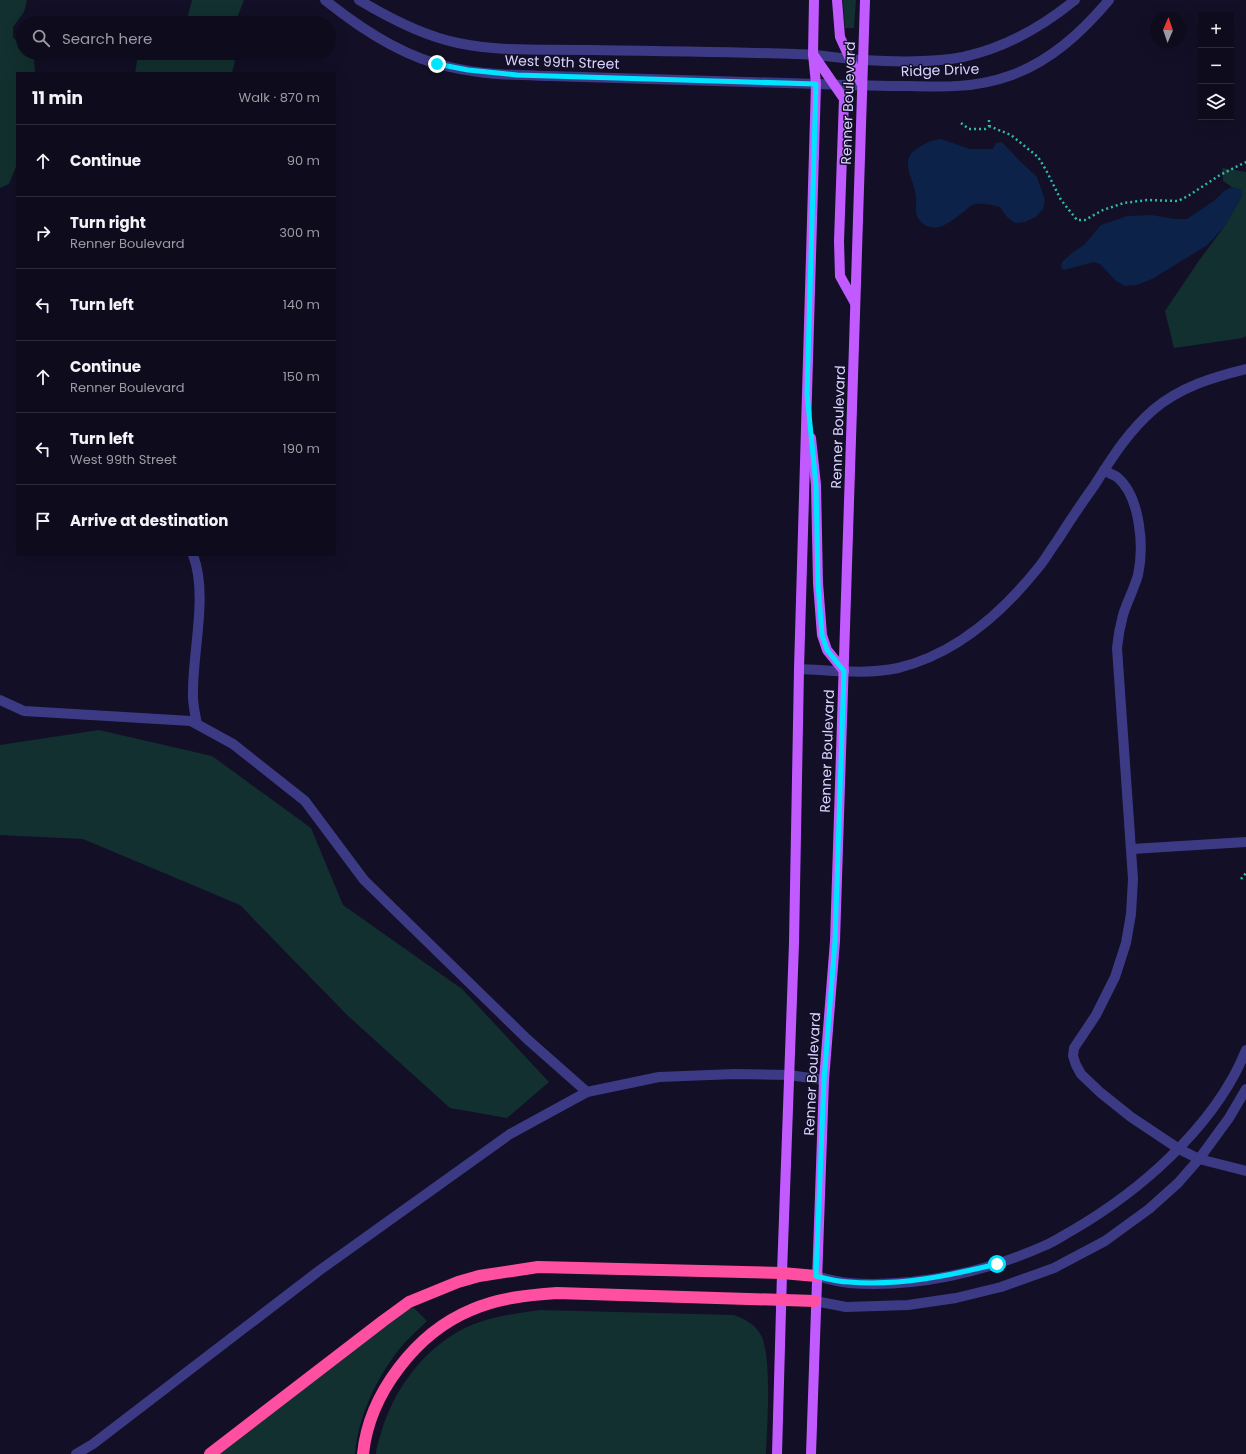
<!DOCTYPE html>
<meta charset="utf-8">
<style>
:root{--surface:#0e0b1c;--page:#1c1929;--text:#f1f3f6;--muted:#9b9ba3;--line:#2e2b3b}
body{margin:0;font-family:Poppins,sans-serif;background:var(--page);color:var(--text)}
.controls{position:absolute;right:12px;top:12px;display:grid;overflow:hidden;border-radius:0px;box-shadow:0 4px 16px #0002}
.controls button{width:36px;height:36px;display:grid;place-items:center;padding:0;border:0;border-bottom:1px solid var(--line);background:var(--surface);color:var(--text);font:20px sans-serif}
.compass{position:absolute;left:1150px;top:12px;width:36px;height:36px;border-radius:50%;background:var(--surface);box-shadow:0 4px 16px #0002;rotate:2deg}
.stop{position:absolute;width:12px;height:12px;margin:-9px;border:3px solid #00e5ff;border-radius:50%;background:#fff}
.stop.end{background:#00e5ff;border-color:#fff;box-shadow:0 1px 4px #0008}
.list{margin:0;padding:0;list-style:none}
h2{display:flex;justify-content:space-between;align-items:center;height:52px;margin:0;padding:0 16px;font-size:17px}
h2 small{font-size:13px;font-weight:400;color:var(--muted)}
.list li{display:grid;grid-template-columns:26px 1fr auto;gap:12px;align-items:center;box-sizing:border-box;height:72px;padding:0 16px;border-top:1px solid var(--line)}
.list b{display:block;font-size:15px;white-space:nowrap}
.list p{margin:0;font-size:13px;white-space:nowrap;color:var(--muted)}
.list em{font-size:13px;font-style:normal;color:var(--muted)}
.icon{flex:none;width:22px;height:22px;fill:none;stroke:currentColor;stroke-width:2;stroke-linecap:round;stroke-linejoin:round}
.map{position:relative;flex:none;width:1246px;height:1454px;overflow:hidden}
.search{position:absolute;background:var(--surface);box-shadow:0 4px 16px #0002;left:16px;top:16px;width:320px;height:44px;display:flex;align-items:center;gap:10px;box-sizing:border-box;padding:0 14px;border-radius:22px;color:var(--muted);font-size:15px}
.panel{position:absolute;background:var(--surface);box-shadow:0 4px 16px #0002;left:16px;top:72px;width:320px;height:484px;border-radius:0px}
.map>svg:first-child{display:block}
</style>
<div class="map">
<svg width="1246" height="1454" viewBox="0 0 1246 1454">
<rect width="100%" height="100%" fill="#130f26"/>
<g fill="#12302f">
<polygon points="0,0 27,0 24,12 13,27 13,37 23,48 23,53 30,53 34,59 35,73 17,73 17,164 9,184 0,188"/>
<polygon points="192,0 244,0 235,23 186,23"/>
<polygon points="843,0 856,0 854,28 845,28"/>
<polygon points="140,53 229,53 235,60 232,73 135,73 138,55"/>
<polygon points="1222,168 1246,172 1246,336 1243,338 1174,348 1165,311 1198,262 1224,227 1242,196 1242,190 1232,187 1223,181"/>
<polygon points="99,730 212,756 311,828 343,905 462,989 549,1082 507,1118 450,1108 347,1015 240,905 83,839 0,835 0,745"/>
<path d="M413 1307 427 1321C417 1331 405 1341 397 1352 375 1381 358 1418 355 1454H217L404 1312Z"/>
<path d="M540 1310 734 1315C744 1319 753 1323 759 1332 773 1349 767 1429 766 1454H376C376 1447 379 1440 381 1433 393 1391 422 1351 461 1330 486 1317 513 1314 540 1310Z"/>
</g>
<g fill="#0c2248">
<path d="M941 139 970 149H993L996 143 1002 142 1019 160 1037 177 1045 200 1043 209 1036 217 1025 222 1015 223 1007 217 1000 207C992 205 980 202 972 205 969 207 965 211 962 213 953 220 939 232 927 226 912 218 917 209 916 197 914 177 896 159 921 146 928 142 933 140 941 139Z"/>
<polygon points="1232,187 1242,190 1242,196 1224,227 1206,246 1152,279 1137,285 1125,286 1116,281 1100,264 1094,262 1064,270 1061,267 1062,262 1072,253 1084,245 1101,225 1127,216 1151,215 1175,219 1187,219 1215,200 1224,191"/>
</g>
<g fill="none" stroke-linecap="round" stroke-linejoin="round">
<g stroke="#2fb8b0" stroke-width="2.5" stroke-dasharray="2 3" stroke-linecap="butt">
<polyline points="961,123 969,129 985,129 989,126 989,117"/>
<polyline points="989,126 1011,135 1038,157 1046,170 1061,200 1077,220 1085,220 1103,210 1124,203 1147,200 1178,201 1188,196 1220,175 1246,162"/>
<polyline points="1241,879 1246,873"/>
</g>
<g stroke="#3d3a85" stroke-width="10">
<path d="M325 0C361 29 405 58 450 67 483 75 517 75 550 76 639 78 728 81 817 84 847 85 877 86 908 86 942 87 976 88 1009 76 1050 62 1082 32 1109 0"/>
<path d="M359 0C389 18 423 36 458 43 500 52 544 49 588 50 657 51 727 52 796 54 819 54 841 59 863 60 896 62 931 63 963 57 1005 48 1042 27 1075 0"/>
<path d="M1104 470C1108 473 1114 475 1117 477 1141 497 1144 548 1138 575 1134 589 1127 602 1123 615 1120 626 1118 637 1117 648L1133 879 1131 914 1126 943 1115 977 1096 1015 1074 1048 1073 1056 1076 1065 1081 1074 1101 1093 1131 1117 1179 1149 1199 1159 1246 1171"/>
<path d="M193 555C208 594 193 649 193 691 192 702 195 713 197 724"/>
<path d="M799 669C831 670 866 675 898 668 956 654 1002 613 1038 568 1045 560 1050 550 1057 541 1069 522 1081 504 1094 486 1112 458 1127 433 1153 410 1180 387 1213 377 1246 369"/>
<polyline points="0,700 24,711 191,721 233,744 305,801 364,880 527,1039 587,1092"/>
<polyline points="1132,849 1246,842"/>
<path d="M816 1276C827 1279 838 1282 849 1283 915 1288 986 1272 1046 1245 1055 1241 1064 1235 1073 1230 1109 1209 1139 1187 1169 1158 1200 1128 1230 1090 1246 1050"/>
<polyline points="815,1301 846,1307 908,1305 956,1298 1001,1287 1054,1268 1105,1241 1149,1209 1178,1183 1199,1159 1229,1118 1246,1089"/>
<polyline points="76,1454 93,1444 320,1270 510,1134 587,1092 659,1077 735,1074 789,1075 824,1080"/>
</g>
<g stroke="#c25bff" stroke-width="10">
<polyline points="837,0 840,37 861,83"/>
<polyline points="813,54 844,99 839,241 840,276 855,303"/>
<polyline points="811,438 816,485 818,583 822,635 827,650 844,671"/>
<polyline points="777,1454 782,1273 794,943 799,669 816,84 813,54 814,0"/>
<polyline points="811,1454 824,1080 835,941 865,0"/>
</g>
<g stroke="#ff4fa3" stroke-width="12">
<polyline points="210,1454 383,1321 409,1302 458,1282 479,1276 538,1267 782,1273 816,1276"/>
<path d="M363 1454C369 1394 416 1333 471 1310 498 1298 528 1295 557 1293L815 1301"/>
</g>
</g>
<g fill="none" stroke-linecap="round" stroke-linejoin="round">
<path stroke="#00e5ff" stroke-width="5" d="M437 64 468 70 517 75 816 84 807 394 816 485 818 584 822 635 827 650 844 671 835 941 824 1080 816 1276C827 1279 838 1282 849 1282 900 1286 948 1276 997 1264"/>
</g>
<g text-anchor="middle" dominant-baseline="central" stroke-width="3" stroke-linejoin="round" paint-order="stroke">
<g font-size="14" fill="#d9d4ff" stroke="#130f26">
<text transform="translate(562 62) rotate(2)">West 99th Street</text>
<text transform="translate(940 70) rotate(-2)">Ridge Drive</text>
<text transform="translate(848 103) rotate(-88)">Renner Boulevard</text>
<text transform="translate(838 427) rotate(-88)">Renner Boulevard</text>
<text transform="translate(827 751) rotate(-88)">Renner Boulevard</text>
<text transform="translate(812 1074) rotate(-87)">Renner Boulevard</text>
</g>
</g>
</svg>
<div class="controls">
<button>+</button>
<button>−</button>
<button><svg class="icon" aria-label="layers" viewBox="0 0 24 24"><path d="M12 4l9 5-9 5-9-5zM3 14l9 5 9-5"/></svg></button>
</div>
<svg class="compass" viewBox="-18 -18 36 36"><path d="M0-13l5 13h-10z" fill="#e53935"/><path d="M0 13l5-13h-10z" fill="#9b9ba3"/></svg>
<div class="stop" style="left:997px;top:1264px"></div>
<div class="stop end" style="left:437px;top:64px"></div>
<div class="search"><svg class="icon" aria-label="search" viewBox="0 0 24 24"><circle cx="10" cy="10" r="6"/><path d="M15 15l6 6"/></svg>Search here</div>
<section class="panel">
<h2>11 min<small>Walk · 870 m</small></h2>
<ul class="list">
<li><svg class="icon" aria-label="ahead" viewBox="0 0 24 24"><path d="M12 20V5M6 11l6-6 6 6"/></svg><div><b>Continue</b></div><em>90 m</em></li>
<li><svg class="icon" aria-label="right" viewBox="0 0 24 24"><path d="M7 20v-9h11M14 6l5 5-5 5"/></svg><div><b>Turn right</b><p>Renner Boulevard</p></div><em>300 m</em></li>
<li><svg class="icon" aria-label="left" viewBox="0 0 24 24"><path d="M17 20v-9H6M10 6l-5 5 5 5"/></svg><div><b>Turn left</b></div><em>140 m</em></li>
<li><svg class="icon" aria-label="ahead" viewBox="0 0 24 24"><path d="M12 20V5M6 11l6-6 6 6"/></svg><div><b>Continue</b><p>Renner Boulevard</p></div><em>150 m</em></li>
<li><svg class="icon" aria-label="left" viewBox="0 0 24 24"><path d="M17 20v-9H6M10 6l-5 5 5 5"/></svg><div><b>Turn left</b><p>West 99th Street</p></div><em>190 m</em></li>
<li><svg class="icon" aria-label="arrive" viewBox="0 0 24 24"><path d="M6 21V4h12l-3 4 3 4H6"/></svg><div><b>Arrive at destination</b></div></li>
</ul>
</section>
</div>
